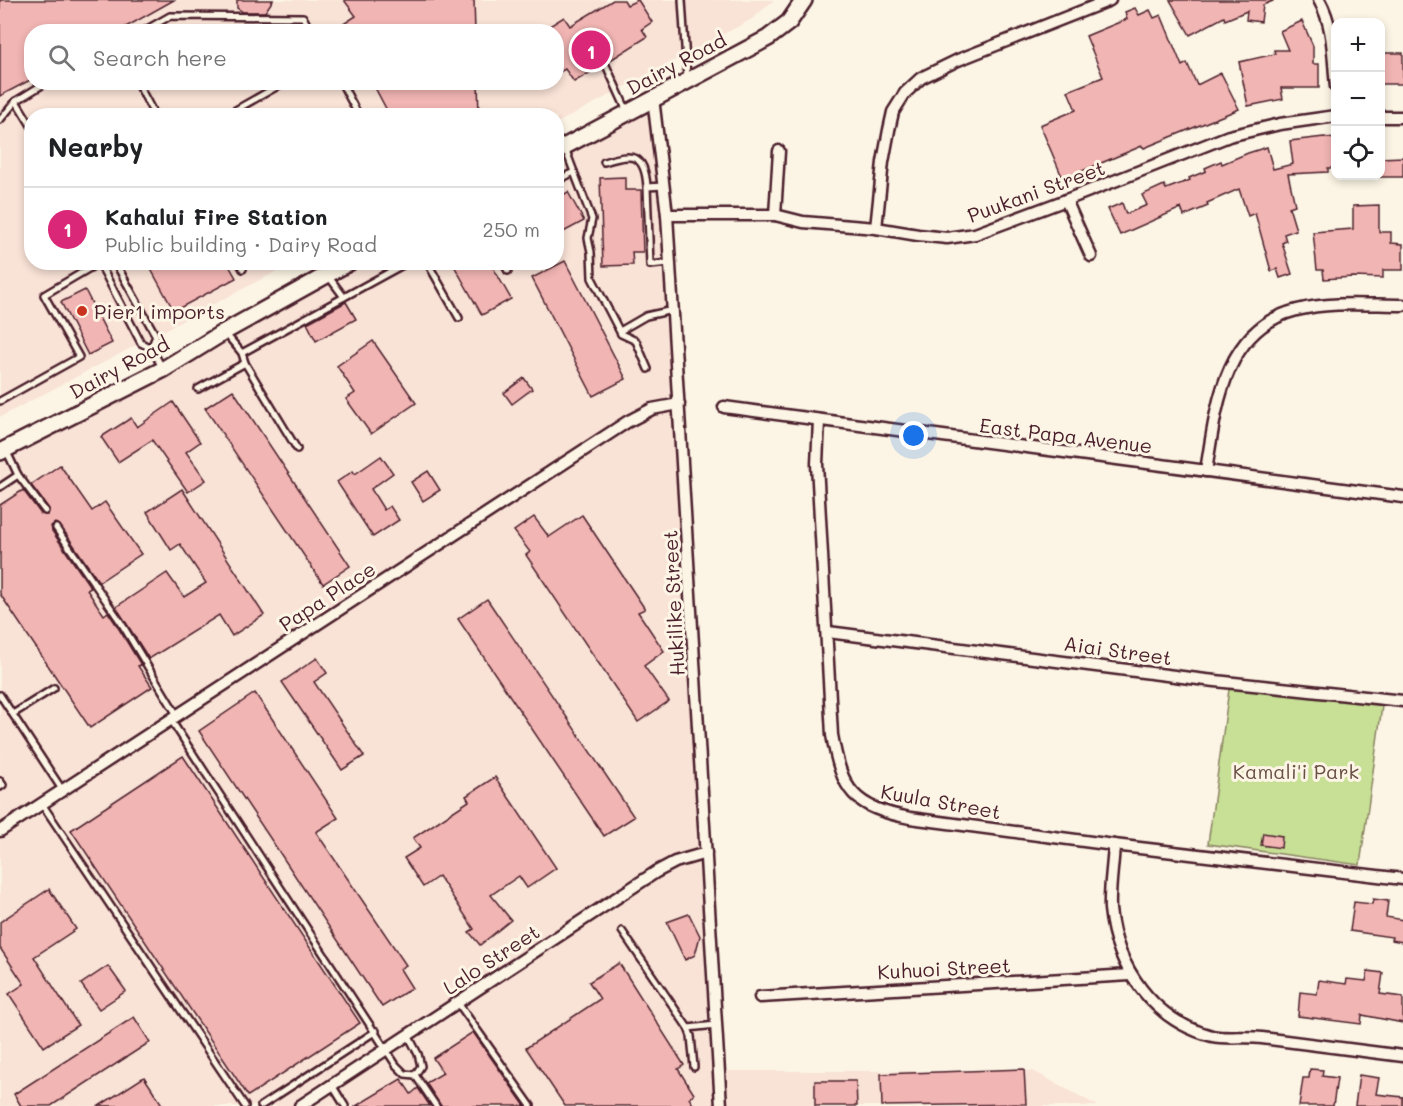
<!DOCTYPE html>
<meta charset="utf-8">
<style>
:root{--surface:#fff;--page:#f6f6f6;--text:#202124;--muted:#757577;--line:#e0e0e0;--accent:#db2777}
body{margin:0;font-family:Mali,sans-serif;background:var(--page);color:var(--text)}
.controls{position:absolute;right:18px;top:18px;display:grid;overflow:hidden;border-radius:12px;box-shadow:0 3px 9px #0003}
.controls button{width:54px;height:54px;display:grid;place-items:center;padding:0;border:0;border-bottom:2px solid var(--line);background:var(--surface);color:var(--text);font:30px sans-serif}
.you{position:absolute;left:914px;top:436px;width:21px;height:21px;margin:-15px;border:4px solid #fff;border-radius:50%;background:#1a73e8;box-shadow:0 0 0 9px #1a73e833}
.badge{display:grid;place-items:center;width:39px;height:39px;border-radius:50%;background:var(--accent);color:#fff;font-size:20px;font-weight:700}
.pin{position:absolute;translate:-50% -50%;border:3px solid #fff;box-shadow:0 2px 6px #0006}
.list{margin:0;padding:0;list-style:none}
h2{display:flex;justify-content:space-between;align-items:center;height:78px;margin:0;padding:0 24px;font-size:26px}
h2 small{font-size:20px;font-weight:400;color:var(--muted)}
.list li{display:grid;grid-template-columns:39px 1fr auto;gap:18px;align-items:center;box-sizing:border-box;height:84px;padding:0 24px;border-top:2px solid var(--line)}
.list b{display:block;font-size:22px;white-space:nowrap}
.list p{margin:0;font-size:20px;white-space:nowrap;color:var(--muted)}
.list em{font-size:20px;font-style:normal;color:var(--muted)}
.icon{flex:none;width:33px;height:33px;fill:none;stroke:currentColor;stroke-width:2;stroke-linecap:round;stroke-linejoin:round}
.map{position:relative;flex:none;width:1403px;height:1106px;overflow:hidden}
.search{position:absolute;background:var(--surface);box-shadow:0 3px 9px #0003;left:24px;top:24px;width:540px;height:66px;display:flex;align-items:center;gap:15px;box-sizing:border-box;padding:0 21px;border-radius:24px;color:var(--muted);font-size:22px}
.panel{position:absolute;background:var(--surface);box-shadow:0 3px 9px #0003;left:24px;top:108px;width:540px;height:162px;border-radius:24px}
.map>svg:first-child{display:block}
</style>
<div class="map">
<svg width="1403" height="1106" viewBox="0 0 1403 1106">
<rect width="100%" height="100%" fill="#fcf5e5"/>
<filter id="ink" filterUnits="userSpaceOnUse"><feTurbulence type="fractalNoise" baseFrequency=".0167" numOctaves="2"/><feDisplacementMap in="SourceGraphic" scale="12" xChannelSelector="R" yChannelSelector="G"/><feConvolveMatrix kernelMatrix="1 2 1 2 8 2 1 2 1" color-interpolation-filters="sRGB"/></filter>
<g filter="url(#ink)">
<g fill="#f9e2d6" fill-rule="evenodd">
<path d="M0 0H774L752 19 557 123 556 116H32V262L292 263 0 417ZM32 32H556V82H32Z"/>
<polygon points="653,98 659,149 719,1071 1033,1071 1098,1106 0,1106 0,459 350,263 556,262 557,149"/>
</g>
<polygon fill="#c7e096" stroke="#888060" stroke-width="1.5" points="1230,682 1383,699 1360,865 1208,844"/>
<g fill="#f1b5b3" stroke="#4a1f2b" stroke-width="1.5">
<polygon points="0,0 174,0 117,32 32,32 32,79 0,96"/>
<polygon points="237,0 273,0 265,12 243,12 237,8"/>
<polygon points="344,0 474,0 475,32 331,32 356,16"/>
<polygon points="613,0 624,0 627,5 638,0 652,22 642,29 647,37 609,61 602,59 601,66 574,82 565,69 556,74 556,32 540,32 564,17 570,26"/>
<polygon points="1170,0 1273,0 1273,1 1263,5 1261,22 1246,20 1247,11 1225,20 1224,17 1190,35"/>
<polygon points="1135,8 1139,15 1150,10 1154,18 1161,15 1182,66 1187,63 1197,85 1221,73 1239,109 1144,148 1142,146 1063,179 1040,125 1076,110 1068,91 1103,77 1086,36 1127,19 1125,12"/>
<polygon points="1302,21 1313,46 1313,64 1319,64 1319,88 1281,88 1283,99 1248,106 1239,62 1275,54 1274,50 1288,50 1280,31"/>
<rect x="1380" y="53" width="23" height="31"/>
<polygon points="372,82 478,82 479,116 390,116"/>
<polygon points="1324,137 1335,139 1335,168 1328,168 1328,172 1288,174 1295,205 1289,207 1296,230 1284,234 1286,241 1282,243 1292,274 1280,278 1277,269 1271,271 1255,213 1248,216 1239,189 1207,203 1208,206 1184,216 1181,208 1120,235 1108,209 1122,203 1126,214 1147,205 1142,195 1164,185 1166,189 1190,180 1189,178 1206,171 1205,168 1221,161 1222,164 1248,153 1267,147 1273,169 1293,164 1290,141"/>
<polygon points="1403,157 1403,177 1380,177 1380,158"/>
<polygon points="625,177 625,190 641,190 643,252 632,252 633,265 603,266 600,178"/>
<polygon points="568,192 584,221 556,236 556,199"/>
<polygon points="1379,205 1379,232 1391,232 1391,243 1403,244 1403,270 1383,270 1383,278 1353,277 1324,279 1323,270 1317,270 1313,232 1353,229 1353,206"/>
<polygon points="565,261 626,379 593,396 532,278"/>
<polygon points="147,262 227,262 236,278 174,311"/>
<polygon points="452,262 490,262 511,299 482,315"/>
<polygon points="85,290 112,343 88,355 61,302"/>
<polygon points="346,302 356,319 316,341 307,323"/>
<polygon points="373,341 416,403 371,434 346,399 355,393 337,366"/>
<polygon points="524,378 532,389 512,404 504,393"/>
<polygon points="233,390 350,566 323,584 205,408"/>
<polygon points="173,402 200,442 186,452 206,480 188,492 152,440 118,462 101,437 131,418 137,427"/>
<polygon points="381,456 393,473 371,489 384,510 390,506 399,520 373,537 337,482 353,471 355,474"/>
<polygon points="60,465 92,511 105,502 141,554 99,582 60,525 55,523 51,526 52,531 91,588 87,590 104,615 108,612 116,624 141,665 138,666 152,687 90,728 0,594 0,505 23,490 41,514 47,515 49,509 31,485"/>
<polygon points="428,471 440,490 423,501 411,482"/>
<polygon points="182,489 264,615 232,636 219,615 149,659 116,607 167,573 184,597 206,583 180,544 171,550 147,512"/>
<polygon points="582,515 645,609 638,612 664,651 644,666 669,701 638,722 526,555 530,552 514,531 534,517 549,537"/>
<polygon points="487,599 634,817 604,836 458,619"/>
<polygon points="317,658 327,673 314,682 364,756 342,770 282,682"/>
<polygon points="255,693 338,818 316,832 406,965 400,969 412,988 382,1007 199,731"/>
<polygon points="183,756 360,1023 248,1096 71,830"/>
<polygon points="495,777 556,868 527,888 519,876 491,895 511,920 480,945 469,932 474,929 439,876 423,887 404,858 420,848 413,838 469,801 466,796"/>
<polygon points="1263,833 1282,836 1281,848 1261,845"/>
<polygon points="49,889 76,929 34,957 78,1025 44,1047 9,994 24,984 0,948 0,922"/>
<polygon points="1373,899 1388,901 1386,917 1403,920 1403,942 1391,940 1392,937 1350,931 1354,902 1372,904"/>
<polygon points="689,914 700,936 695,955 685,960 667,922"/>
<polygon points="619,963 684,1065 678,1069 694,1094 689,1098 694,1106 565,1106 526,1048 600,999 589,982"/>
<polygon points="108,966 126,991 99,1009 81,984"/>
<polygon points="1368,971 1383,973 1380,994 1403,997 1403,1023 1362,1015 1361,1024 1298,1016 1300,992 1317,994 1319,980 1346,984 1347,979 1366,981"/>
<polygon points="134,1017 150,1042 51,1106 21,1106 14,1094"/>
<polygon points="473,1032 525,1106 441,1106 426,1083 443,1073 433,1058"/>
<polygon points="1024,1069 1026,1104 882,1106 881,1074"/>
<polygon points="1310,1069 1323,1070 1322,1076 1337,1078 1333,1106 1299,1106 1303,1078 1309,1078"/>
<polygon points="1359,1075 1379,1078 1376,1094 1403,1097 1403,1106 1355,1106"/>
<polygon points="144,1077 163,1106 99,1106"/>
<polygon points="401,1079 411,1094 418,1088 430,1106 356,1106"/>
<polygon points="815,1081 856,1081 857,1106 815,1106"/>
</g>
<g fill="none" stroke-linecap="round" stroke-linejoin="round">
<defs>
<g id="service">
<polyline points="682,0 687,78"/>
<polyline points="142,32 170,16 303,17 311,32"/>
<polyline points="605,63 627,111"/>
<polyline points="137,82 155,116"/>
<polyline points="341,82 359,116"/>
<polyline points="16,101 32,127"/>
<polyline points="225,116 285,82"/>
<polyline points="0,120 16,101 47,82"/>
<polyline points="565,148 574,172"/>
<path d="M604 162C632 153 645 153 647 187"/>
<polyline points="556,181 574,172 592,219 588,238 591,252 592,278 621,334 636,341 648,369"/>
<polyline points="663,186 647,187 650,265 669,263"/>
<polyline points="239,262 243,269"/>
<polyline points="427,262 459,318"/>
<polyline points="503,262 508,271"/>
<polyline points="108,263 103,270 141,343 151,348 162,367"/>
<polyline points="108,263 116,264 156,336 151,348"/>
<polyline points="329,277 344,297"/>
<polyline points="620,331 646,316 673,310"/>
<polyline points="225,333 242,353 245,363 297,449"/>
<polyline points="242,353 408,262"/>
<polyline points="198,389 245,363"/>
<polyline points="0,401 79,357 44,295 100,262"/>
<polyline points="18,475 45,511"/>
<polyline points="0,487 18,475 6,450"/>
<polyline points="56,528 120,621 177,715"/>
<polyline points="0,695 63,791"/>
<polyline points="13,714 54,688"/>
<polyline points="171,720 396,1065 405,1074 415,1075 421,1066 418,1054 408,1035"/>
<polyline points="0,781 3,785 0,787"/>
<polyline points="42,804 245,1106"/>
<polyline points="622,931 688,1028 716,1025"/>
<polyline points="458,1003 531,1106"/>
<polyline points="688,1028 691,1036 694,1067"/>
<polyline points="415,1075 436,1106"/>
<polyline points="332,1085 345,1106"/>
<polyline points="261,1106 376,1031"/>
</g>
<g id="minor">
<path d="M1319 0C1334 26 1333 57 1336 87"/>
<polyline points="653,98 667,215 721,1106"/>
<polyline points="1380,117 1403,117"/>
<polyline points="1066,200 1091,256"/>
<polyline points="667,215 775,215 803,222 876,228 918,235 947,238 975,234 1066,200 1229,136 1280,124 1336,116"/>
<polyline points="775,215 779,151"/>
<polyline points="876,228 883,162 889,130 893,112 905,93 921,78 958,60 1110,0"/>
<polyline points="724,407 1403,497"/>
<path d="M819 420 817 464 832 735C842 791 853 807 910 818L1114 845 1403 879"/>
<path d="M1206 471C1216 409 1223 328 1297 310 1331 301 1369 305 1403 305"/>
<polyline points="828,632 1206,680 1403,701"/>
<polyline points="0,831 627,422 652,409 679,404"/>
<path d="M1114 845C1113 866 1109 889 1110 909 1116 968 1154 1021 1212 1036 1225 1039 1247 1036 1262 1038 1309 1044 1356 1050 1403 1056"/>
<polyline points="760,997 1130,975"/>
<polyline points="300,1106 656,872 675,862 706,853"/>
</g>
<g id="secondary">
<polyline points="556,151 768,38 789,22 804,0"/>
<polyline points="0,452 164,369 224,332 350,262"/>
</g>
</defs>
<use href="#service" stroke="#4a1f2b" stroke-width="10"/>
<use href="#minor" stroke="#4a1f2b" stroke-width="15"/>
<use href="#secondary" stroke="#4a1f2b" stroke-width="20"/>
<use href="#service" stroke="#fcf5e5" stroke-width="5"/>
<use href="#minor" stroke="#fcf5e5" stroke-width="10"/>
<use href="#secondary" stroke="#fcf5e5" stroke-width="15"/>
</g>
</g>
<circle fill="#c8321e" stroke="#fcf5e5" stroke-width="2" cx="82" cy="311" r="6"/>
<g text-anchor="middle" dominant-baseline="central" stroke-width="6" stroke-linejoin="round" paint-order="stroke">
<g font-size="20" fill="#4a1f2b" stroke="#fcf5e5">
<text transform="translate(676 63) rotate(-28)">Dairy Road</text>
<text transform="translate(1036 191) rotate(-20)">Puukani Street</text>
<text transform="translate(119 367) rotate(-28)">Dairy Road</text>
<text transform="translate(1066 435) rotate(7)">East Papa Avenue</text>
<text transform="translate(327 596) rotate(-33)">Papa Place</text>
<text transform="translate(673 603) rotate(-93)">Hukilike Street</text>
<text transform="translate(1118 650) rotate(8)">Aiai Street</text>
<text transform="translate(941 801) rotate(10)">Kuula Street</text>
<text transform="translate(491 959) rotate(-33)">Lalo Street</text>
<text transform="translate(944 968) rotate(-3)">Kuhuoi Street</text>
</g>
<g font-size="20" fill="#4a1f2b" stroke="#fcf5e5" text-anchor="start">
<text x="94" y="311">Pier1 imports</text>
</g>
<g font-size="20" fill="#694f46" stroke="#fcf5e5">
<text x="1296" y="771">Kamali'i Park</text>
</g>
</g>
</svg>
<div class="controls">
<button>+</button>
<button>−</button>
<button><svg class="icon" aria-label="locate" viewBox="0 0 24 24"><circle cx="12" cy="12" r="6"/><path d="M12 2v4M12 18v4M2 12h4M18 12h4"/></svg></button>
</div>
<div class="you"></div>
<div class="pin badge" style="left:591px;top:50px">1</div>
<div class="search"><svg class="icon" aria-label="search" viewBox="0 0 24 24"><circle cx="10" cy="10" r="6"/><path d="M15 15l6 6"/></svg>Search here</div>
<section class="panel">
<h2>Nearby<small></small></h2>
<ul class="list">
<li><span class="badge">1</span><div><b>Kahalui Fire Station</b><p>Public building · Dairy Road</p></div><em>250 m</em></li>
</ul>
</section>
</div>
